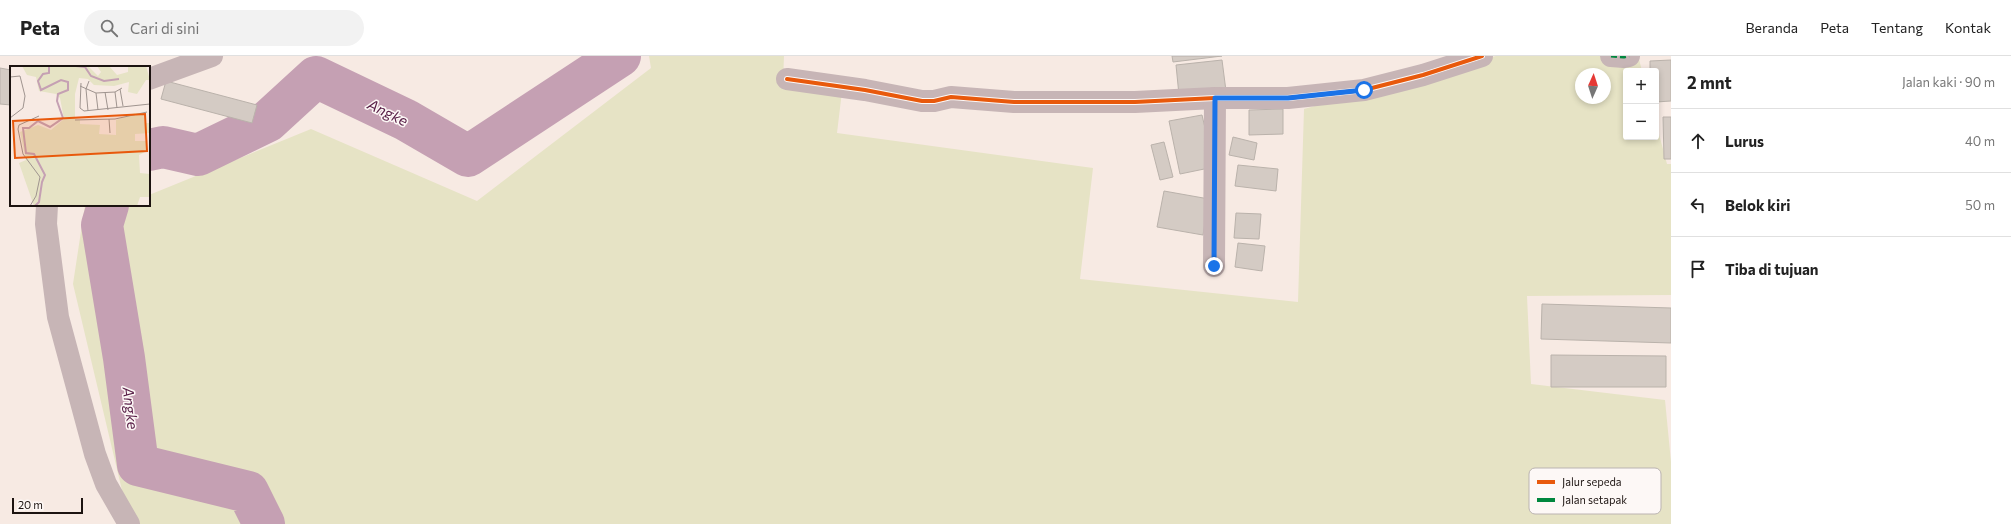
<!DOCTYPE html>
<html lang="id">
<meta charset="utf-8">
<style>
:root{--surface:#fff;--page:#f2f2f2;--text:#222;--muted:#767676;--line:#e0e0e0}
body{margin:0;font-family:Commissioner,sans-serif;background:var(--page);color:var(--text)}
.controls{position:absolute;right:12px;top:12px;display:grid;overflow:hidden;border-radius:4px;box-shadow:0 2px 6px #0003}
.controls button{width:36px;height:36px;display:grid;place-items:center;padding:0;border:0;border-bottom:1px solid var(--line);background:var(--surface);color:var(--text);font:20px sans-serif}
.compass{position:absolute;left:1575px;top:12px;width:36px;height:36px;border-radius:50%;background:var(--surface);box-shadow:0 2px 6px #0003;rotate:3deg}
.scale{position:absolute;left:12px;bottom:10px;width:71px;box-sizing:border-box;padding-left:4px;border:2px solid #1c1310;border-top:0;font-size:11px;line-height:14px;white-space:nowrap;color:#1c1310;-webkit-text-stroke:3px #fdf8f6;paint-order:stroke}
.stop{position:absolute;width:12px;height:12px;margin:-9px;border:3px solid #1a73e8;border-radius:50%;background:#fff}
.stop.end{background:#1a73e8;border-color:#fff;box-shadow:0 1px 4px #0008}
.list{margin:0;padding:0;list-style:none}
h2{display:flex;justify-content:space-between;align-items:center;height:52px;margin:0;padding:0 16px;font-size:17px}
h2 small{font-size:13px;font-weight:400;color:var(--muted)}
.list li{display:grid;grid-template-columns:26px 1fr auto;gap:12px;align-items:center;box-sizing:border-box;height:64px;padding:0 16px;border-top:1px solid var(--line)}
.list b{display:block;font-size:15px;white-space:nowrap}
.list em{font-size:13px;font-style:normal;color:var(--muted)}
.icon{flex:none;width:22px;height:22px;fill:none;stroke:currentColor;stroke-width:2;stroke-linecap:round;stroke-linejoin:round}
.map{position:relative;flex:none;width:1671px;height:468px;overflow:hidden}
header{display:flex;align-items:center;gap:24px;box-sizing:border-box;height:56px;padding:0 20px;background:var(--surface);border-bottom:1px solid var(--line)}
header strong{font-size:19px}
nav{display:flex;gap:22px;margin-inline-start:auto;font-size:14px}
.search{width:280px;height:36px;background:var(--page);display:flex;align-items:center;gap:10px;box-sizing:border-box;padding:0 14px;border-radius:22px;color:var(--muted);font-size:15px}
main{display:flex}
aside{flex:1;background:var(--surface)}
.map>svg:first-child{display:block}
</style>
<header>
<strong>Peta</strong>
<div class="search"><svg class="icon" aria-label="search" viewBox="0 0 24 24"><circle cx="10" cy="10" r="6"/><path d="M15 15l6 6"/></svg>Cari di sini</div>
<nav><a>Beranda</a><a>Peta</a><a>Tentang</a><a>Kontak</a></nav>
</header>
<main>
<div class="map">
<svg width="1671" height="468" viewBox="0 0 1671 468">
<rect width="100%" height="100%" fill="#f7eae3"/>
<path fill="#e6e3c5" fill-rule="evenodd" d="M649 0H784L783 25 843 27 837 77 1093 112 1080 223 1298 246 1304 53 1496 0H1621L1639 3 1642 15H1626V81H1656V67L1667 108H1671V239L1527 240 1531 328 1665 344 1671 406V468H130L73 228 85 149H149V139L311 73 477 145 651 12ZM1581 18H1605V42H1581Z"/>
<g fill="none" stroke-linecap="round" stroke-linejoin="round">
<g stroke="#c5a0b3" stroke-width="42">
<polyline points="149,94 163,91 198,99 268,65 316,21 406,64 468,100 620,0"/>
<polyline points="108,149 102,169 124,302 138,409 248,436 264,468"/>
</g>
</g>
<g fill="#d4cbc4" stroke="#bab2ab">
<polygon points="1172,0 1222,0 1173,6"/>
<polygon points="1222,4 1226,35 1179,39 1176,9"/>
<polygon points="1671,4 1671,45 1656,46 1656,15 1650,15 1650,5"/>
<polygon points="0,12 11,14 11,49 0,48"/>
<polygon points="166,25 257,49 252,67 161,43"/>
<polygon points="1283,53 1283,78 1249,79 1249,54"/>
<polygon points="1202,59 1214,111 1180,118 1169,65"/>
<polygon points="1663,61 1671,61 1671,103 1664,103"/>
<polygon points="1233,81 1257,87 1254,104 1229,99"/>
<polygon points="1164,86 1173,121 1160,124 1151,89"/>
<polygon points="1238,109 1278,113 1276,135 1235,130"/>
<polygon points="1164,135 1209,143 1203,179 1157,171"/>
<polygon points="1236,157 1261,158 1259,183 1234,182"/>
<polygon points="1238,187 1265,190 1262,215 1235,211"/>
<polygon points="1542,248 1671,252 1671,287 1541,283"/>
<polygon points="1551,299 1666,300 1666,331 1551,331"/>
</g>
<g fill="none" stroke-linecap="round" stroke-linejoin="round">
<g stroke="#c7b5b6" stroke-width="22">
<polyline points="1611,0 1624,1 1629,0"/>
<polyline points="149,23 212,0"/>
<polyline points="787,23 865,34 922,45 934,45 951,41 1014,46 1135,46 1215,42 1288,42 1364,34 1423,19 1482,0"/>
<polyline points="47,149 46,168 58,261 95,398 106,428 129,468"/>
<polyline points="1214,210 1215,42"/>
</g>
<g stroke="#00873e" stroke-width="3" stroke-dasharray="6 3" stroke-linecap="butt">
<polyline points="1611,0 1624,1 1629,0"/>
<polyline points="1214,210 1215,42"/>
</g>
<defs>
<polyline id="cycleway" points="787,23 865,34 922,45 934,45 951,41 1014,46 1135,46 1215,42 1288,42 1364,34 1423,19 1482,0"/>
</defs>
<use href="#cycleway" stroke="#fdf8f6" stroke-width="6"/>
<use href="#cycleway" stroke="#e8590c" stroke-width="4"/>
</g>
<g fill="none" stroke-linecap="round" stroke-linejoin="round">
<polyline stroke="#1a73e8" stroke-width="5" points="1214,210 1215,42 1288,42 1364,34"/>
</g>
<g text-anchor="middle" dominant-baseline="central" stroke-width="3" stroke-linejoin="round" paint-order="stroke">
<g font-size="15" font-style="italic" fill="#571d46" stroke="#fdf8f6">
<text transform="translate(388 56) rotate(26)">Angke</text>
<text transform="translate(131 352) rotate(83)">Angke</text>
</g>
</g>
<g transform="translate(10 10)">
<rect width="140" height="140" fill="#f7eae3"/>
<path d="M12 0H78L88 10 91 6 87 0H99L107 9 118 6V0H136L140 14H136L127 28 118 26 119 16 104 20 84 19 78 13 69 12 65 28V53L70 54V58L90 59 89 68 106 69V54L125 47 133 48 135 57H140V67L125 68V75H136L137 85 129 89 130 107 140 108V131H130L127 140H24L9 97 16 94 10 66 28 59 41 64 54 53 50 32 46 28 29 25 26 11 17 9Z" fill="#e6e3c5"/>
<path fill="none" stroke="#c5a0b3" stroke-width="2" d="M66 0 75 1 81 10 94 15 109 13M25 140 29 136 32 116 35 109 24 88 16 87 13 62H19L28 55 40 61 53 52 47 35 48 28 58 24V16L51 14 31 24 28 15 33 8 39 7V0"/>
<path fill="none" stroke="#9f948f" stroke-width="1" d="M0 11 10 10 15 30 13 42 0 52M71 17 70 42 74 45 140 38M70 20 86 27 105 26 112 22M110 23 113 40M95 26 98 44M105 26 107 42M86 27 88 44M78 45 76 23 79 15M99 53 100 67M65 54 105 53 137 46M20 140 26 130 30 111 13 88 8 63 9 59 29 50"/>
<path fill="#e8590c" fill-opacity="0.15" stroke="#e8590c" stroke-width="2" d="M135 48 137 85 5 92 3 55Z"/>
<rect width="140" height="140" fill="none" stroke="#1c1310" stroke-width="2"/>
</g>
<rect x="1529" y="412" width="132" height="46" rx="6" fill="#fdf8f6" stroke="#bab3b1" stroke-width="1"/>
<rect x="1537" y="424" width="18" height="4" fill="#e8590c"/>
<rect x="1537" y="442" width="18" height="4" fill="#00873e"/>
<g font-size="11" fill="#1c1310">
<text x="1562" y="430">Jalur sepeda</text>
<text x="1562" y="448">Jalan setapak</text>
</g>
</svg>
<div class="controls">
<button>+</button>
<button>−</button>
</div>
<svg class="compass" viewBox="-18 -18 36 36"><path d="M0-13l5 13h-10z" fill="#e53935"/><path d="M0 13l5-13h-10z" fill="#767676"/></svg>
<div class="scale">20 m</div>
<div class="stop" style="left:1364px;top:34px"></div>
<div class="stop end" style="left:1214px;top:210px"></div>
</div>
<aside>
<h2>2 mnt<small>Jalan kaki · 90 m</small></h2>
<ul class="list">
<li><svg class="icon" aria-label="ahead" viewBox="0 0 24 24"><path d="M12 20V5M6 11l6-6 6 6"/></svg><div><b>Lurus</b></div><em>40 m</em></li>
<li><svg class="icon" aria-label="left" viewBox="0 0 24 24"><path d="M17 20v-9H6M10 6l-5 5 5 5"/></svg><div><b>Belok kiri</b></div><em>50 m</em></li>
<li><svg class="icon" aria-label="arrive" viewBox="0 0 24 24"><path d="M6 21V4h12l-3 4 3 4H6"/></svg><div><b>Tiba di tujuan</b></div></li>
</ul>
</aside>
</main>
